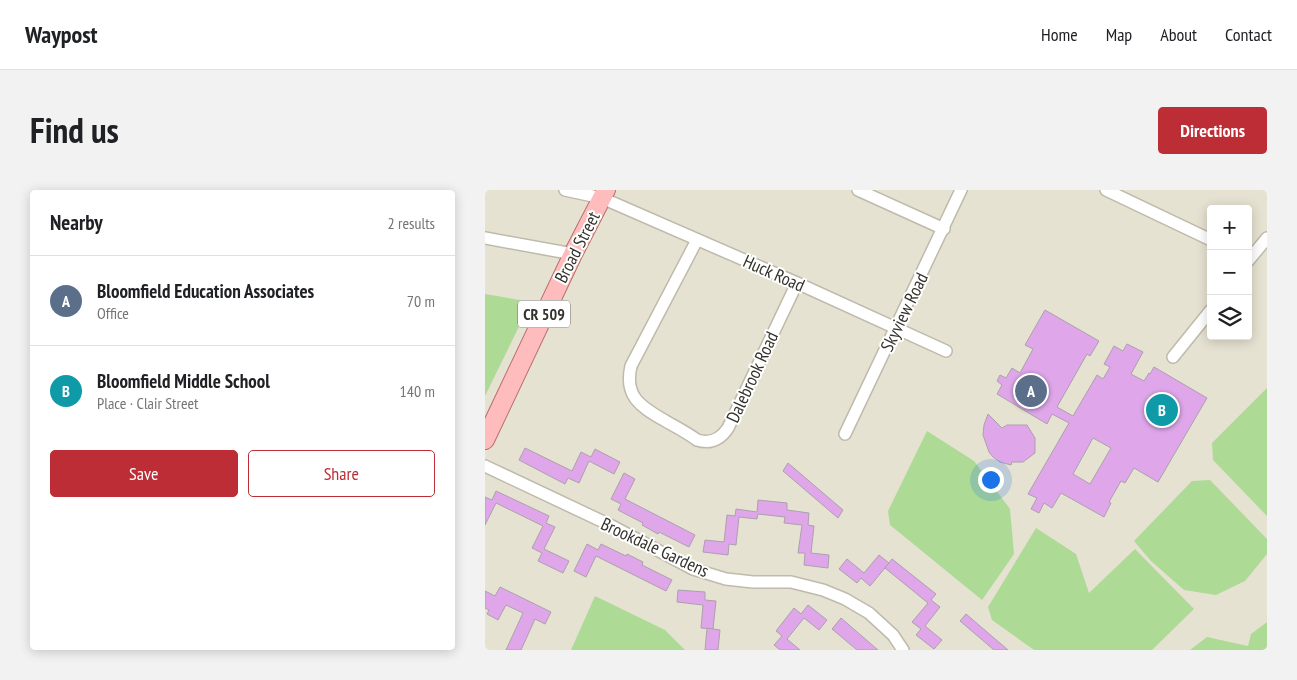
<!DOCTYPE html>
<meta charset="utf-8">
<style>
:root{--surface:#fff;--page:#f2f2f2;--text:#202124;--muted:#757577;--line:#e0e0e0;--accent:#bd2d36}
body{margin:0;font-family:"PT Sans Narrow",sans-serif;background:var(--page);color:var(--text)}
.controls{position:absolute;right:15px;top:15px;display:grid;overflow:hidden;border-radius:5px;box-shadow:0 2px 12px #0003}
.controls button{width:45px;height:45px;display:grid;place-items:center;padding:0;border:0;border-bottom:1px solid var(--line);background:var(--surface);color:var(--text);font:25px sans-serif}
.you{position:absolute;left:505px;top:289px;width:18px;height:18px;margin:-12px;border:4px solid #fff;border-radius:50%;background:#1a73e8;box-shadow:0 0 0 8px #1a73e833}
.badge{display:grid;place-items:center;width:32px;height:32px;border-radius:50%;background:var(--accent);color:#fff;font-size:16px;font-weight:700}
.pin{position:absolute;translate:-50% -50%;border:2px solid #fff;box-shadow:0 1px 5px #0006}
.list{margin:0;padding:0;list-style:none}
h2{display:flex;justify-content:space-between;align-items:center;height:65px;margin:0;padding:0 20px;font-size:21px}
h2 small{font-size:16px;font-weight:400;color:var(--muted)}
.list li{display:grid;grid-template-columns:32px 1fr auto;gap:15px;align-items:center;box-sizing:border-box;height:90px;padding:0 20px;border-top:1px solid var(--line)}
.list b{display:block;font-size:19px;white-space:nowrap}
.list p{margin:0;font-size:16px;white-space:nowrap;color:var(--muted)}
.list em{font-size:16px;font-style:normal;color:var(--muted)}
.actions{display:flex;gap:10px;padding:15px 20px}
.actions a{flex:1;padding:11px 0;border:1px solid var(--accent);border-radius:5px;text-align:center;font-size:18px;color:var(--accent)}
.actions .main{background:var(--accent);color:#fff}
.icon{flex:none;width:28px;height:28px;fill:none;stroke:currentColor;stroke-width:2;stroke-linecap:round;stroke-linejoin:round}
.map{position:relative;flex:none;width:782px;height:460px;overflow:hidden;border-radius:5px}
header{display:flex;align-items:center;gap:30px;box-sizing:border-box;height:70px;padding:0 25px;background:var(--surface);border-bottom:1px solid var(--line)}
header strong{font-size:24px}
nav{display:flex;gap:28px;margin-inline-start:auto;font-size:18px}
.intro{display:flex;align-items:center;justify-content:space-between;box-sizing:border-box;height:120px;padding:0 30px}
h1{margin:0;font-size:35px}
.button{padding:12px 22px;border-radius:5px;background:var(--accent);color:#fff;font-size:18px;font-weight:700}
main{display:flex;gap:30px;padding:0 30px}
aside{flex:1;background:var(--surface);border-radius:5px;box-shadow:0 2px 12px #0003}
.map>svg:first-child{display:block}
</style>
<header>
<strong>Waypost</strong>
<nav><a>Home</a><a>Map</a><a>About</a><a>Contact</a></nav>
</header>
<div class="intro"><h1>Find us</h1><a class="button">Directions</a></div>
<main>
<aside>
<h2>Nearby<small>2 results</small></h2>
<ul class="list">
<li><span class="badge" style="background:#5c6f8a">A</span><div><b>Bloomfield Education Associates</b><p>Office</p></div><em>70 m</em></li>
<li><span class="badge" style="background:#0f9aa8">B</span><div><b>Bloomfield Middle School</b><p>Place · Clair Street</p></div><em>140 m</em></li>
</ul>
<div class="actions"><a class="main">Save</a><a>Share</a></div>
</aside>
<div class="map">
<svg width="782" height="460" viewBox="0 0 782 460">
<rect width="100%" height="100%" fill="#e6e2d2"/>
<g fill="#adda95">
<polygon points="0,104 46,112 0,206"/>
<polygon points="782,198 782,326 728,270 727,253"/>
<polygon points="442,241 489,271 525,319 529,364 497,410 405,335 403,321"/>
<polygon points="725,290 782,349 782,364 760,391 731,405 699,400 666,371 649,351 707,291"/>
<polygon points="551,338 591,364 604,403 650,359 709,419 667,460 549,460 507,430 503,417"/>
<polygon points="110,406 180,440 200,460 86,460"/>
<polygon points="782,432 782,460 705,460 722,447 763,456 766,444"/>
</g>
<g fill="#dfa7ea" stroke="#aba0ad" fill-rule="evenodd">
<path d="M560 120 614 151 605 166 602 164 572 217 588 226 612 185 618 189 625 177 619 174 629 156 638 161 642 154 658 162 646 184 659 191 664 183 665 184 669 177 722 208 673 292 649 278 640 293 636 291 624 312 626 313 619 327 576 303 567 318 559 313 554 323 546 319 552 308 543 304 584 233 567 224 562 234 512 204 517 195 512 191 515 185 521 188 527 178 535 183 548 159 540 155ZM608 248 626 258 605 294 588 284Z"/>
<polygon points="503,224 517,238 522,235 542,235 550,248 550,263 538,272 527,272 526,275 515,272 508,267 504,262 498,245 499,235"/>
<polygon points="40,258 87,281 96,262 106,267 110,259 135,272 129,284 104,271 94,293 83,288 80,294 34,270"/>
<polygon points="303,273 358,320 353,328 298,281"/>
<polygon points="139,283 150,289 140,309 210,345 204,357 174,342 173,344 157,335 158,333 133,320 136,314 126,309"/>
<polygon points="11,301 64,326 61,333 70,337 59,359 84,371 78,383 53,371 57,363 47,358 58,336 11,313 0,335 0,307 7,310"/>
<polygon points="273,310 302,313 302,320 324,323 323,335 329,336 326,363 344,365 343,378 319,375 320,363 313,363 317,335 299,333 300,327 273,324 272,329 254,327 251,355 244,354 243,365 218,362 220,350 239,352 242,325 250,326 251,319 272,322"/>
<polygon points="102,354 113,360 116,354 141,366 142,364 158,372 157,375 187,390 181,401 111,366 101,387 89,381"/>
<polygon points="394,365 404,373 385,396 376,388 372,393 354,379 362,369 379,383"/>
<polygon points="407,369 451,404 446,410 455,417 440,436 457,450 449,459 431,445 436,439 427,432 443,413 400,378"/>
<polygon points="15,397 66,422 60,434 50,429 36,460 21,460 38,423 21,415 13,430 2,424 4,420 0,418 0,401 10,406"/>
<polygon points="193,400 220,402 220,410 231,411 228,439 216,438 218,415 192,412"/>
<polygon points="323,415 342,430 334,440 319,428 302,449 315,460 295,460 289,455 297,446 291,441 309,418 316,424"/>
<polygon points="481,424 523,460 509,460 475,431"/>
<polygon points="356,428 393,460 372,460 347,439"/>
<polygon points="222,438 235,440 233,460 220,460"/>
</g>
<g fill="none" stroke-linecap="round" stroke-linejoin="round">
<defs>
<g id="minor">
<polyline points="80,0 117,8 312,93 461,161"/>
<polyline points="373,0 459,39"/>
<polyline points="621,0 726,50"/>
<polyline points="0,48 88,64"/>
<path d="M212 50 146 176C139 206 155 216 177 229 189 236 201 242 212 250 225 254 235 250 243 238L312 93"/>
<polyline points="763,71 782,48"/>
<polyline points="688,167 726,120"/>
<polyline points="360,244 476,0"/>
<polyline points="0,276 125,335 208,379 241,389 268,392 306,392 338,400 360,409 384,423 408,445 418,460"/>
</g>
<polyline id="primary" points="0,250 88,64 121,0"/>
</defs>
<use href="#minor" stroke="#bfbaab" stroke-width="14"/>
<use href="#primary" stroke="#b76f6d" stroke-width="20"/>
<use href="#minor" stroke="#fff" stroke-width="11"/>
<use href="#primary" stroke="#febcbc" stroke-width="18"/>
</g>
<g text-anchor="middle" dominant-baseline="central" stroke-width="4" stroke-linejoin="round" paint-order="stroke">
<rect fill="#fff" stroke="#70706b" stroke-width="1" x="33" y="110.5" width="52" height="27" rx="4"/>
<g font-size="16" font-weight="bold" fill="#33322c">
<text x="59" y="124">CR 509</text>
</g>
<g font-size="18" fill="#33322c" stroke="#fff">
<text transform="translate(92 57) rotate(-63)">Broad Street</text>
<text transform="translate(289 83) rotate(24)">Huck Road</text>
<text transform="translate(419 122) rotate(-64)">Skyview Road</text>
<text transform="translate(267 187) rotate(-65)">Dalebrook Road</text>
<text transform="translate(170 357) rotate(25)">Brookdale Gardens</text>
</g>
</g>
</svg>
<div class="controls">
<button>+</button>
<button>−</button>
<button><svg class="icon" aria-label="layers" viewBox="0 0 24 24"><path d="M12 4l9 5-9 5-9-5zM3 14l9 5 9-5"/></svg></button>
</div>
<div class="you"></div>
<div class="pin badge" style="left:546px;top:201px;background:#5c6f8a">A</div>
<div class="pin badge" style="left:677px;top:220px;background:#0f9aa8">B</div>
</div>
</main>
